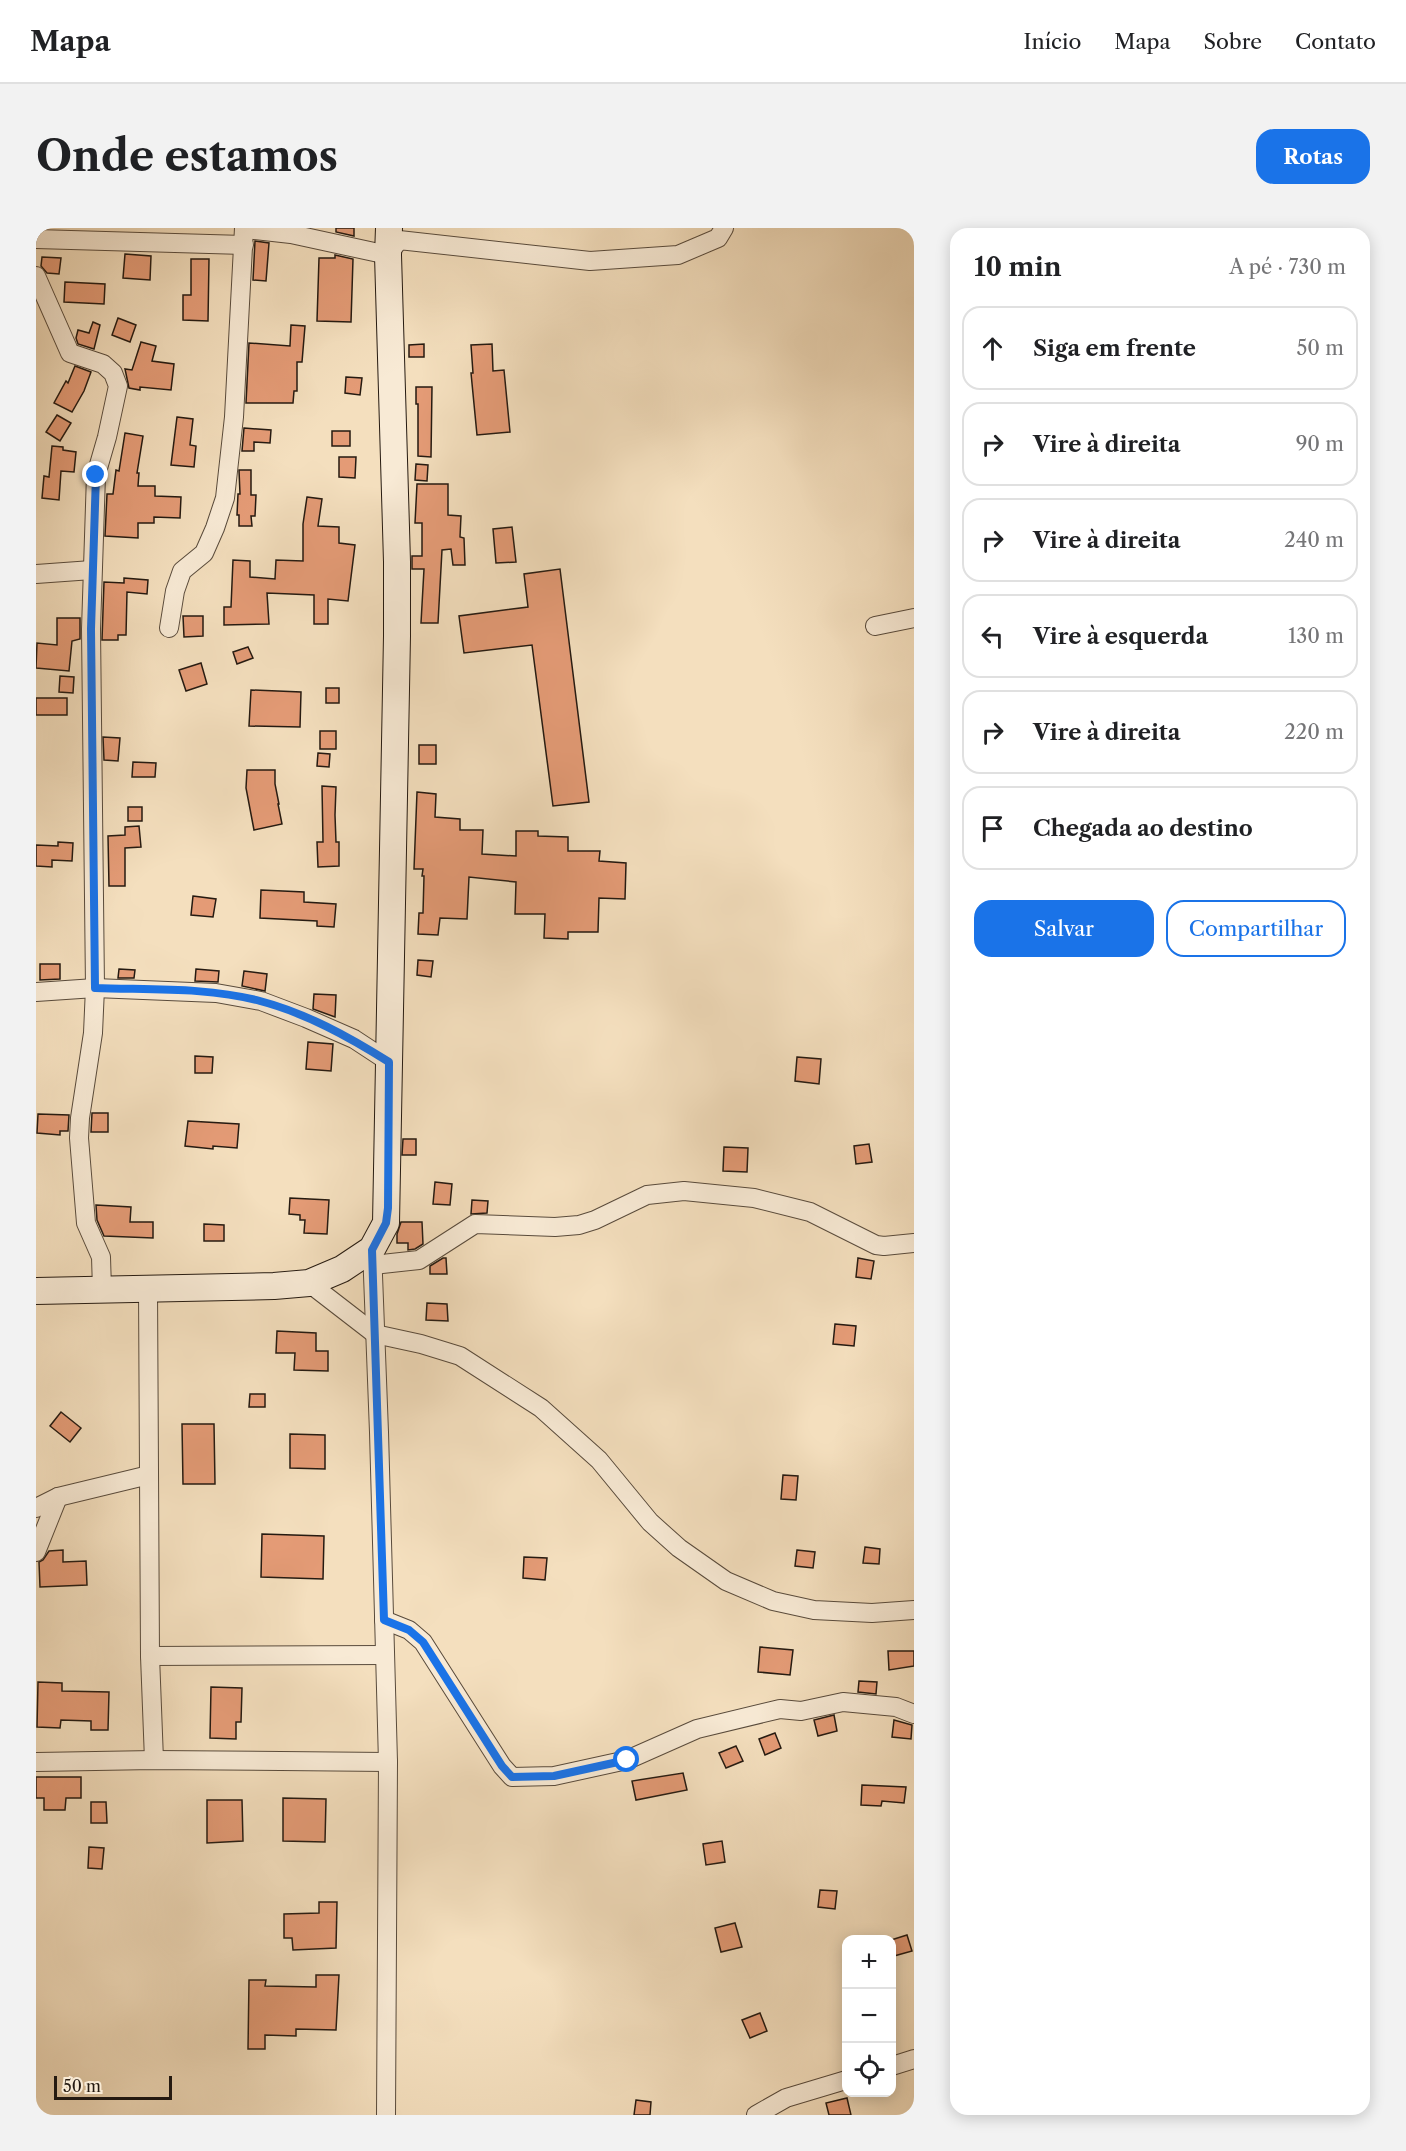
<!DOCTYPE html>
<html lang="pt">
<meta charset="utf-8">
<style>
:root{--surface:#fff;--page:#f2f2f2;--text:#202124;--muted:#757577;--line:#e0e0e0;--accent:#1a73e8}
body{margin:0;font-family:"Libre Caslon Text",serif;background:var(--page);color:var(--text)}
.controls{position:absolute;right:18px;bottom:18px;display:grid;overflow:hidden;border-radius:12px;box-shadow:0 3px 15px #0003}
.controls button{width:54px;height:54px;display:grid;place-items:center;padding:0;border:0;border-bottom:2px solid var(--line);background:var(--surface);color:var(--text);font:30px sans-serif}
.scale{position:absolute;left:18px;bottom:15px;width:118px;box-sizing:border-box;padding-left:6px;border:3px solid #251a11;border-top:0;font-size:16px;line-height:21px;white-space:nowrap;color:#251a11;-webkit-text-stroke:4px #f8ead5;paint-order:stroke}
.stop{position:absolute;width:18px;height:18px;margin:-14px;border:4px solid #1a73e8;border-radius:50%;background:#fff}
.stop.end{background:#1a73e8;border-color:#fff;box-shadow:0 2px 6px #0008}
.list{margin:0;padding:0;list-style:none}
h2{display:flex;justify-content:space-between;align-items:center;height:78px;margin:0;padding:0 24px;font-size:26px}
h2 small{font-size:20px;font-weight:400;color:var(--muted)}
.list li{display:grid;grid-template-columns:39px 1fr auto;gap:18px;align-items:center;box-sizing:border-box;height:84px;margin:0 12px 12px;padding:0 12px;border:2px solid var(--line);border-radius:18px}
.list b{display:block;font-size:22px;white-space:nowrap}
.list em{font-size:20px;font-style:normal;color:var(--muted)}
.actions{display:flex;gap:12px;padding:18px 24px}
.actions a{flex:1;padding:14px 0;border:2px solid var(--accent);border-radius:18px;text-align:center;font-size:21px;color:var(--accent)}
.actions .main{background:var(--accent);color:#fff}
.icon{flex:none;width:33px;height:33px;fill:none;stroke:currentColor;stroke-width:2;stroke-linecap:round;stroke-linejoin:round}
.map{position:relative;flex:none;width:878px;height:1887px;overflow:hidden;border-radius:18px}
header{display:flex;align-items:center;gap:36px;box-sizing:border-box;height:84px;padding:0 30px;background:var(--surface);border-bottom:2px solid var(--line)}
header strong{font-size:28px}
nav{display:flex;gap:33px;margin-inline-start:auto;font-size:21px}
.intro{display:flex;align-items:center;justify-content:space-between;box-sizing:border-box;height:144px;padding:0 36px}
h1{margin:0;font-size:42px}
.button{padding:15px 27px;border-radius:18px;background:var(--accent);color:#fff;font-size:21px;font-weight:700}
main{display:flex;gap:36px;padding:0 36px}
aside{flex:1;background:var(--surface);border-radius:18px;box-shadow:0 3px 15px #0003}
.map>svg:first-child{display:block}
</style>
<header>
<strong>Mapa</strong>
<nav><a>Início</a><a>Mapa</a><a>Sobre</a><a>Contato</a></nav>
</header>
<div class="intro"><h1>Onde estamos</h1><a class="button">Rotas</a></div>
<main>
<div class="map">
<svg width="878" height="1887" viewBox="0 0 878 1887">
<rect width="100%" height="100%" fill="#f4dfbe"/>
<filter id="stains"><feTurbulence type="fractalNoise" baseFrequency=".00333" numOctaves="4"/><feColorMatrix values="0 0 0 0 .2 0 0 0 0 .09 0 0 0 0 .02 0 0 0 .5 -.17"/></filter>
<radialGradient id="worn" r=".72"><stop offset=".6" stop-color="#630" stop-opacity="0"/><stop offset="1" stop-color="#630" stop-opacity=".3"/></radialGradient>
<g fill="#e49b76" stroke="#251a11" stroke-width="1.5">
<polygon points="300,0 318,0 318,8 300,4"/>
<polygon points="219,13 233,15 230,53 217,52"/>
<polygon points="89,26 115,28 114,52 87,50"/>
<polygon points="299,27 317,31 315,94 281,93 283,30 299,30"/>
<polygon points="6,29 25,30 23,46 11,45 5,38"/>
<polygon points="155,31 173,31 172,93 147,92 147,67 155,67"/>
<polygon points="29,54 69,56 68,76 28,74"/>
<polygon points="82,90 100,97 94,114 76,107"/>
<polygon points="57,94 64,97 58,121 42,116 40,110 42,102 53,105"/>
<polygon points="255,97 269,98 266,134 261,134 261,163 258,163 257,175 210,175 213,115 254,118"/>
<polygon points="105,114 120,118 116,133 138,136 135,162 104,159 104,162 93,160 89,141 96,142"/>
<polygon points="388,116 388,129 373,129 373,117"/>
<polygon points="456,116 457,143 468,142 474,204 441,207 435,145 437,145 435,117"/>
<polygon points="39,138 55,144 48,163 36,184 18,175 30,153 32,155"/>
<polygon points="310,149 326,150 324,167 309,165"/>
<polygon points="380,159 396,159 395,229 382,228 382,176 380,176"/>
<polygon points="21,187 35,195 24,213 10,204"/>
<polygon points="141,189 157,191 154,217 160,218 158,239 135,237"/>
<polygon points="208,200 235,202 234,215 218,214 218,223 206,223"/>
<rect x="296" y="203" width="18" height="15"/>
<polygon points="89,205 107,208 101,245 103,245 102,258 119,258 119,268 145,269 144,290 118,289 118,295 102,295 102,310 69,308 71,266 77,266 80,242 83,243"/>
<polygon points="16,218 27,219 27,222 40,224 38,244 25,243 23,272 6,270 8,248 13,249"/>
<polygon points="303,229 320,229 319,250 303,249"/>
<polygon points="380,236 392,237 391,253 379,252"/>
<polygon points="203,242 215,242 215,267 220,267 219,288 215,288 216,298 203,298 203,287 201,287 202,266 204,266"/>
<polygon points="381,256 412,256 412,287 425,288 424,309 428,310 429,337 417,337 415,321 406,322 402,395 385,395 388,341 376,341 376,328 386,328 386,295 379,295"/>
<polygon points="271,269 286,271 282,298 303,299 303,315 319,317 312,373 292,371 292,396 278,396 278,367 231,365 233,396 188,397 188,379 195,379 197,332 214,333 214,349 239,351 240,332 267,333 267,296"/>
<polygon points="476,299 480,334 460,335 457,301"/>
<polygon points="524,341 553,574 517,578 496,417 428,425 423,388 492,379 488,346"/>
<polygon points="88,350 112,352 111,366 91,364 90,407 82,407 82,412 66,412 68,354 88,355"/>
<polygon points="147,388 167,388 167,408 148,409"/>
<polygon points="21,390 44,390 44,411 36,413 33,443 0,440 1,415 21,417"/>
<polygon points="212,419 217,430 201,436 197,424"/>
<polygon points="165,435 171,456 150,463 143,442"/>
<polygon points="24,448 38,449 37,465 23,464"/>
<rect x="290" y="460" width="13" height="15"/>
<polygon points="215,462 265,464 264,499 213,498"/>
<rect x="0" y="470" width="31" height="17"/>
<rect x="284" y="503" width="16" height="18"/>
<polygon points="67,509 84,510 82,533 68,532"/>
<rect x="383" y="517" width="17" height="19"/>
<polygon points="282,525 294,526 293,539 281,538"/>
<polygon points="97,534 120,535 119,549 96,549"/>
<polygon points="211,542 239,542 239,556 243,576 242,576 246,596 218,602 210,560"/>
<polygon points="286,558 300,559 299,587 300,614 303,614 303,638 282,639 281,614 287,614"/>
<polygon points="381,564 400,566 399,589 424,591 424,602 447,602 446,626 480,628 480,603 502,603 502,608 532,609 532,623 564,623 563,633 590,635 589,671 563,670 562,704 532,704 532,711 508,710 509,686 479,686 480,654 433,649 431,691 404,690 402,707 382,706 383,685 387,685 388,648 386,648 387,641 378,641"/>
<rect x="92" y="579" width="14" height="14"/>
<polygon points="103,598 105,619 89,620 89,658 73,658 72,608 89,607 89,599"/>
<polygon points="22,614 37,615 36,633 16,632 16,639 0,638 0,617 22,618"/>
<polygon points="225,662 268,664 268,674 300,676 298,699 281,698 281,693 224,690"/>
<polygon points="157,668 180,671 177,689 155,687"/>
<polygon points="382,732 397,733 395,749 381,747"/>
<polygon points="4,736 24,736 24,751 4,752"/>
<polygon points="83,741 99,742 98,750 82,750"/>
<polygon points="160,741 183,743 182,754 159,753"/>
<polygon points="208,743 231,746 229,763 206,758"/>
<polygon points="278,766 300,767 299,789 277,781"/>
<polygon points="272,814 297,816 295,843 270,841"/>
<polygon points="159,828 177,829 176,845 159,845"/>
<polygon points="761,829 785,831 783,856 759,853"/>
<polygon points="56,885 72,885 72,904 55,904"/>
<polygon points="2,886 33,887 32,903 24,903 24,907 1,905"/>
<polygon points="152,893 203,896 201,920 177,918 177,921 149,918"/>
<polygon points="367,911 380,911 380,927 366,927"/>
<polygon points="833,916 836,934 820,936 818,918"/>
<polygon points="688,919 712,920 711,944 687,943"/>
<polygon points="399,954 416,956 414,977 397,976"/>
<polygon points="254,970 293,972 291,1006 268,1005 269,992 264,992 264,987 253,986"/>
<polygon points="436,972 452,973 451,985 435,986"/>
<polygon points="60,977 95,979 94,994 117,994 117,1010 68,1008 61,992"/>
<polygon points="365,994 386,994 387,1016 379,1021 372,1022 372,1015 361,1015 361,1006"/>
<polygon points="168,996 188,997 188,1013 168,1013"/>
<polygon points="407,1030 410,1030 411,1046 394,1046 394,1038"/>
<polygon points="822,1030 838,1033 835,1051 820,1049"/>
<polygon points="391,1075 411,1076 412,1093 390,1092"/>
<polygon points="799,1096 820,1098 818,1118 797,1116"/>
<polygon points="241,1103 280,1105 280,1123 292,1123 292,1143 258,1142 259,1125 240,1125"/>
<polygon points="214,1166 229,1166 229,1179 213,1179"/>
<polygon points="25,1184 45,1200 34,1214 14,1198"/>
<polygon points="146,1196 178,1196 179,1256 147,1256"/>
<polygon points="254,1206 289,1207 289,1241 254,1240"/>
<polygon points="747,1247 762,1248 760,1272 745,1271"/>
<polygon points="226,1306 288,1308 287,1351 225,1349"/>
<polygon points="829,1319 844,1321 843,1336 827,1335"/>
<polygon points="27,1322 27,1334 50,1333 51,1357 4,1359 3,1334 7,1332 13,1323"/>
<polygon points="761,1322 779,1324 777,1340 759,1338"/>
<polygon points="488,1329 511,1330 509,1352 487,1350"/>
<polygon points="724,1419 757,1422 754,1447 722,1444"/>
<polygon points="852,1423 878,1423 878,1438 853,1442"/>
<polygon points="823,1453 841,1454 840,1466 822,1464"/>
<polygon points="2,1454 26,1455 26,1463 73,1464 72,1502 55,1502 55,1493 25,1492 24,1500 1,1499"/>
<polygon points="175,1459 206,1460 205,1494 200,1494 200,1511 174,1510"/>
<polygon points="798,1487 801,1503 782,1508 778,1492"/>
<polygon points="858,1492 876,1497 875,1511 856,1509"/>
<polygon points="739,1505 745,1520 729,1527 723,1511"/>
<polygon points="700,1518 707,1533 690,1540 683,1525"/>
<polygon points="647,1545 651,1562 600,1572 596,1553"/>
<polygon points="0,1549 45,1549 45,1570 30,1570 29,1582 8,1582 8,1570 0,1570"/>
<polygon points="826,1557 870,1559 868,1575 846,1573 845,1578 825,1577"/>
<polygon points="247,1570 290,1571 289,1614 247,1613"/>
<polygon points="171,1572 206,1572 207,1613 171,1615"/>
<polygon points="55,1574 70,1574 71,1595 55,1595"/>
<polygon points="686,1613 689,1634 670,1637 667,1616"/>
<polygon points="53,1619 68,1620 66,1641 52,1640"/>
<polygon points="784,1662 801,1663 799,1681 782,1679"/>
<polygon points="283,1674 301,1674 300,1720 257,1722 256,1710 248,1710 248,1686 283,1685"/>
<polygon points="699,1695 706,1719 685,1724 679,1700"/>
<polygon points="871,1707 876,1723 858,1728 855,1712"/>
<polygon points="280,1747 303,1747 300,1802 260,1801 260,1808 229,1807 229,1821 212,1821 213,1752 230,1752 229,1758 280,1759"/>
<polygon points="724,1785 731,1803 714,1810 706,1792"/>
<polygon points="811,1870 815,1887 793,1887 790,1875"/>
<polygon points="600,1872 615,1874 614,1887 598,1887"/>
</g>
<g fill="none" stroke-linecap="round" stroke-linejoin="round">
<defs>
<g id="street">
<polyline points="208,1 255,6 352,27 363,12 554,33 642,27 682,10 688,0"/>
<polyline points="0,11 208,17"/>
<polyline points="0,48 34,125 67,136 77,145 82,158 71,209 60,247 55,401 59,760 57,805 44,890 43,910 50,995 65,1029 66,1061"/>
<polyline points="0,346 56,342"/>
<polyline points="839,398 878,390"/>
<polyline points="133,400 139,363 146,343 168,325 179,300 189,270 198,189 208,0"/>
<polyline points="0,764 59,760 180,765 225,773 270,790 318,811 353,834"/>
<polyline points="336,1021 343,1204 352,1534 350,1887"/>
<polyline points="337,1037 383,1032 439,996 519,999 543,997 559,992 611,967 648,963 718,970 774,984 840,1017 848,1018 878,1015"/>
<polyline points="273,1055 339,1106 385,1116 424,1128 505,1180 563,1232 614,1294 643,1320 690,1353 737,1373 778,1382 836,1385 878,1382"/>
<polyline points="112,1060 114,1428 118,1532"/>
<polyline points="0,1280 22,1269 113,1247"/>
<polyline points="0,1324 22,1269"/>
<polyline points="348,1392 373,1402 387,1414 466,1538 476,1549 518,1548 591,1532 661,1501 744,1481 765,1483 807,1474 860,1479 878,1486"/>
<polyline points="114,1428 349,1427"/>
<polyline points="0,1534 118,1532 352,1534"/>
<polyline points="856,1838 878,1831"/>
<polyline points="720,1887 750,1870 810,1852"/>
</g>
<polyline id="secondary" points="0,1063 238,1058 273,1055 306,1041 336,1021 350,995 361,408 361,334 352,27 353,0"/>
</defs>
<use href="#street" stroke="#594b3c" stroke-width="20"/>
<use href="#secondary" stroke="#251a11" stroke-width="28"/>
<use href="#street" stroke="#f8ead5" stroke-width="18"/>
<use href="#secondary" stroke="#f8ead5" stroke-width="26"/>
</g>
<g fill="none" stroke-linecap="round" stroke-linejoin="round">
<path stroke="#1a73e8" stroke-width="8" d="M60 247 55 401 59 760C114 762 171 759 224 773 270 785 313 809 353 834L352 980 350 995 336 1022 348 1392 373 1402 387 1414 466 1538 476 1549 518 1548 591 1532"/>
</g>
<rect width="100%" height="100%" filter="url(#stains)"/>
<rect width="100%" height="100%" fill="url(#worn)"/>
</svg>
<div class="controls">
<button>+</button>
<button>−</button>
<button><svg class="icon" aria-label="locate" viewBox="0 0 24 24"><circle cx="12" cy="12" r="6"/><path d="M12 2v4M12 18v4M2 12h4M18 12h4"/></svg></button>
</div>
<div class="scale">50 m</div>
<div class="stop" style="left:591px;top:1532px"></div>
<div class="stop end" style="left:60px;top:247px"></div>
</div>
<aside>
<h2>10 min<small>A pé · 730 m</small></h2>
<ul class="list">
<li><svg class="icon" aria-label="ahead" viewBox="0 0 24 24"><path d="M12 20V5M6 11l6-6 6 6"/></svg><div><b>Siga em frente</b></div><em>50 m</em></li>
<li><svg class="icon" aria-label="right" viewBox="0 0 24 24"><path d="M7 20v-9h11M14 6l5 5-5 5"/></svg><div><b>Vire à direita</b></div><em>90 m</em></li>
<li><svg class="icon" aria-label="right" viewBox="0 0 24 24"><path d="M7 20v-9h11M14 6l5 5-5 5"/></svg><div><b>Vire à direita</b></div><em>240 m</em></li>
<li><svg class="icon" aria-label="left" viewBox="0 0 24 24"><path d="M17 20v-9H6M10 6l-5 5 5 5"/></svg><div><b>Vire à esquerda</b></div><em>130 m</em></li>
<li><svg class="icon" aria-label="right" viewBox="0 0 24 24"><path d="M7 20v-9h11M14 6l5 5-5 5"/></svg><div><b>Vire à direita</b></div><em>220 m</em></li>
<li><svg class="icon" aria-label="arrive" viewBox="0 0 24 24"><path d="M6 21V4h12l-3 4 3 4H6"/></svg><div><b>Chegada ao destino</b></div></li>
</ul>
<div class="actions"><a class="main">Salvar</a><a>Compartilhar</a></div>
</aside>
</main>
